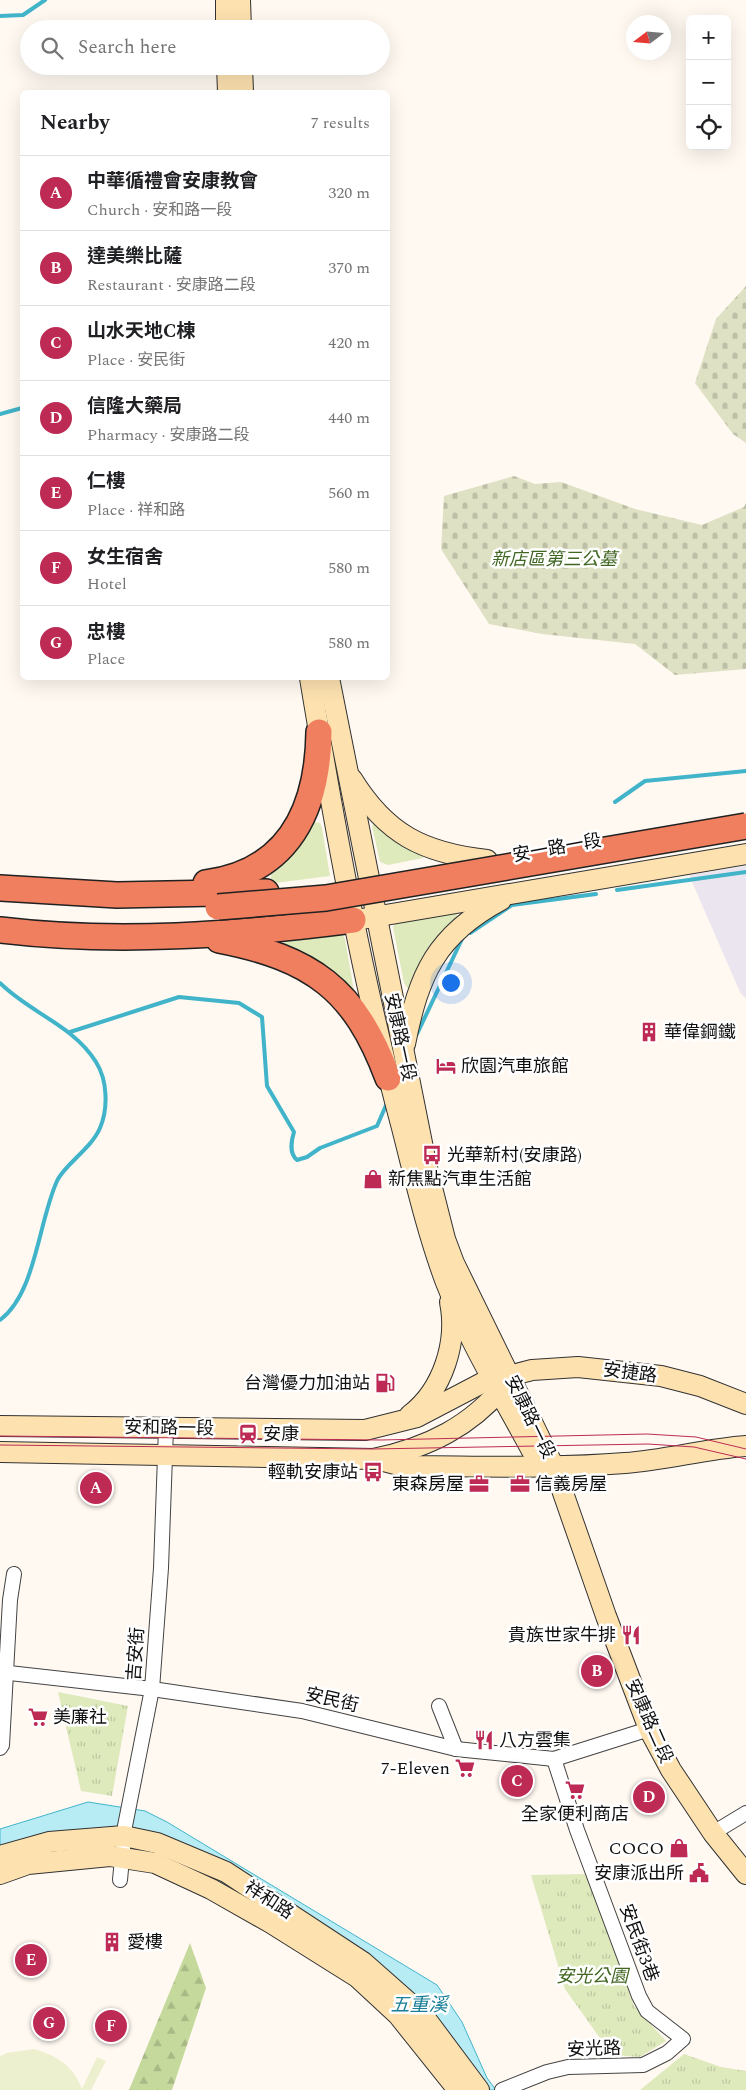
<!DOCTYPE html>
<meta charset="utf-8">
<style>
:root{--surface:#fff;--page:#f2f2f2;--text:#202124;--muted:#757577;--line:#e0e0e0;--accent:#bd2a54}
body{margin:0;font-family:Spectral,"Noto Sans TC",serif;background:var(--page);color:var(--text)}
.controls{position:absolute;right:15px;top:15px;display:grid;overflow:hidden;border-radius:8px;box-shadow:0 5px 20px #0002}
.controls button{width:45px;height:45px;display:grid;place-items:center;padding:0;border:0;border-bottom:1px solid var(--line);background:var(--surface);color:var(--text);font:25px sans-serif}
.compass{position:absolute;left:626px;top:15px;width:45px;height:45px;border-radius:50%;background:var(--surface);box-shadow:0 5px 20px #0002;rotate:254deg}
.you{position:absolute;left:450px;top:982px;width:18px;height:18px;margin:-12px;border:4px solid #fff;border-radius:50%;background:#1a73e8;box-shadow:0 0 0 8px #1a73e833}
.badge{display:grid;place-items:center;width:32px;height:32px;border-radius:50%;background:var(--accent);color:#fff;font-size:16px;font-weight:700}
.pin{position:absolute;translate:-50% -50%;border:2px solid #fff;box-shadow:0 1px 5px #0006}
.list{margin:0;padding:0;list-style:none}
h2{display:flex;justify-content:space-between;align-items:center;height:65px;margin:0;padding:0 20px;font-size:21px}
h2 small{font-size:16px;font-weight:400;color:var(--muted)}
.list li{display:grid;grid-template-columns:32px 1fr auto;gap:15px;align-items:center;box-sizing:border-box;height:75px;padding:0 20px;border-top:1px solid var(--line)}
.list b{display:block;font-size:19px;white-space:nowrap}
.list p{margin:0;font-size:16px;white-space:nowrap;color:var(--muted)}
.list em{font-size:16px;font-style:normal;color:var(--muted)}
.icon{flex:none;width:28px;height:28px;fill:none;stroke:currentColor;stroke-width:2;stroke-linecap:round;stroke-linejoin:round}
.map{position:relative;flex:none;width:746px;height:2090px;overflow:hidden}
.search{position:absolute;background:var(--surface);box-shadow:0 5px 20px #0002;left:20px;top:20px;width:370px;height:55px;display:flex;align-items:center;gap:12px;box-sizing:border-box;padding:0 18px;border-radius:28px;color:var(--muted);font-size:19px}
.panel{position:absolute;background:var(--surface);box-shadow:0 5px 20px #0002;left:20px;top:90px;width:370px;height:590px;border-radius:8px}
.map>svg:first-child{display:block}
</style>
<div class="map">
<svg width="746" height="2090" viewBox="0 0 746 2090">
<defs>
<pattern id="forest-firs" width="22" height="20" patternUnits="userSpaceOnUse" patternTransform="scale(1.25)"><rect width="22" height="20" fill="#c6d99c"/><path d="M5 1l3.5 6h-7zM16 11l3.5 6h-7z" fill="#a9b985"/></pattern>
<pattern id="cemetery-stones" width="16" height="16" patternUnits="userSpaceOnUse" patternTransform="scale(1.25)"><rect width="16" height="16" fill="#dee1c3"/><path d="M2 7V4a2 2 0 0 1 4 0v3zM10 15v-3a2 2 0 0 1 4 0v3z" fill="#bdc0a6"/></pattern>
<pattern id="park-tufts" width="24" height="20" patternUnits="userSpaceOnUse" patternTransform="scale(1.25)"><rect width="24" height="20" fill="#dee9bc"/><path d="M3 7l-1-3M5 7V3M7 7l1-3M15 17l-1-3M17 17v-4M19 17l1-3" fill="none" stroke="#bdc7a1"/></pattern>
</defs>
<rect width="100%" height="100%" fill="#fff9f2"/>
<polygon fill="#eae5ee" points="746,866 746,999 740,992 689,875"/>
<g fill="#dee9bc">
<polygon points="313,822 320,823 322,828 330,876 275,883 271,880 271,870 308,825"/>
<polygon points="375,822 423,855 423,858 388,865 380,862 372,826"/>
<polygon points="454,912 459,917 410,989 408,989 404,983 393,927 396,923"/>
<polygon points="340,931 345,939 354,991 352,992 284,945 287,938"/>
</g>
<polygon fill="url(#forest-firs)" points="190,1943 206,1988 172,2090 129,2090"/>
<g fill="url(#cemetery-stones)">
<polygon points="746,286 746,443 733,434 695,383 716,319"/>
<polygon points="514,476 535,484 561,482 635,509 702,525 744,507 746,503 746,669 675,675 635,644 542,634 489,624 441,549 444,496"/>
</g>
<g fill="url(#park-tufts)">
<polygon points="58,1692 128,1706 112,1796 81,1791"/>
<polygon points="587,1874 634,2006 666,2041 640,2057 612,2055 565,1989 531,1875"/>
<polygon points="684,2054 721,2067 746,2071 746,2090 640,2090"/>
</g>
<path fill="#edf0ce" d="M34 2049C57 2056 73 2065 82 2089L97 2057 106 2061 91 2090H0V2056L7 2053Z"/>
<polygon fill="#b8ecf5" stroke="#41b4ca" points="88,1802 145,1811 167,1822 437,1985 462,2022 487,2078 496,2090 452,2090 379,1999 248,1918 184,1862 142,1842 0,1850 0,1829"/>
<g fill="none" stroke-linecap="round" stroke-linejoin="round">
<g stroke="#41b4ca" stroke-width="4">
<polyline points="0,16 23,15 45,0"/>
<polyline points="0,414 22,408"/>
<polyline points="615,802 645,781 746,771"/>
<polyline points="617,890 746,872"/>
<polyline points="470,933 512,905 596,894"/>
<path d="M0 983C30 1013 73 1025 96 1062 108 1081 108 1109 100 1128 91 1149 64 1165 57 1181 38 1223 36 1293 0 1320"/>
<path d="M70 1032 179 997 239 1003 262 1017 267 1086 294 1132C291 1142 289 1153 297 1160L307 1157 320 1148 377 1126 387 1103"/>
<polyline points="417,1034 462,939"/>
</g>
<defs>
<g id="street">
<polyline points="0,1672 152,1689 302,1711 456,1749 554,1759 649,1729"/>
<polyline points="439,1706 456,1749"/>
<polyline points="0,1748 2,1745 10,1600 14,1574"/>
<polyline points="713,1833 746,1813"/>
<polyline points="120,1880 125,1826 152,1689 161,1568 166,1428"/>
<polyline points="502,2090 547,2072 568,2067 643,2065 667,2053 683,2039 647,2011 639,1996 577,1830 554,1759"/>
</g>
<g id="secondary">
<polyline points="226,0 226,29"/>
<polyline points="240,0 241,29"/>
<polyline points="227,66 228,92"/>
<polyline points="242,66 243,92"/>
<path d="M310 678C335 829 362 979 402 1128 415 1179 427 1231 445 1280 468 1340 502 1395 532 1451L538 1455"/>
<polyline points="329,678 427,1168 445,1239 454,1263 554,1467 606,1616 649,1729 671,1770 713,1833 746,1874"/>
<path d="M352 779C386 834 423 853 487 860"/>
<polyline points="362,919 746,854"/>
<path d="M405 1044C419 974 436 935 501 900"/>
<path d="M410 1415C443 1390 458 1342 450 1302"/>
<polyline points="0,1426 365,1430 417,1417 482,1383 532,1370 578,1367 661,1376 700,1386 746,1404"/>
<path d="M0 1452 373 1459C428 1448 472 1426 507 1382"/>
<path d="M380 1460 403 1466C477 1466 551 1469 625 1463 666 1460 705 1449 746 1446"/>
<polyline points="0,1856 49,1842 124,1836 157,1843 226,1872 363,1962 423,2015 479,2090"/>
<polyline points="0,1874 28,1864 110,1856 155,1863 211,1889 271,1923 357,1977 398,2015 458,2090"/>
</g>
<g id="highway">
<path d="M206 883C289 872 318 809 319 732"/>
<polyline points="0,888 117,895 266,892"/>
<path d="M0 930C117 944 236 935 353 920"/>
<path d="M219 940C312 958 355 989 388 1078"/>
</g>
</defs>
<use href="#street" stroke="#434343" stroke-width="16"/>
<use href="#secondary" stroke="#323232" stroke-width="22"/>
<use href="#highway" stroke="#212121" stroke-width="28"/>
<use href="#street" stroke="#fff" stroke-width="14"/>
<use href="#secondary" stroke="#fde2b0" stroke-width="20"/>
<use href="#highway" stroke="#f07f5f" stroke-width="25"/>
<g stroke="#bd2a54" stroke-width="1">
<polyline points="0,1436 381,1440 647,1434 696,1437 746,1449"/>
<polyline points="0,1445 372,1449 648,1444 694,1447 746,1459"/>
</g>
<defs>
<polyline id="highway-bridge" points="218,907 326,898 746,826"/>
</defs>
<use href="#highway-bridge" stroke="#212121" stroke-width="28" stroke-linecap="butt"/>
<use href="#highway-bridge" stroke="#f07f5f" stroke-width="25"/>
</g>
<defs>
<symbol id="building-bare" viewBox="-9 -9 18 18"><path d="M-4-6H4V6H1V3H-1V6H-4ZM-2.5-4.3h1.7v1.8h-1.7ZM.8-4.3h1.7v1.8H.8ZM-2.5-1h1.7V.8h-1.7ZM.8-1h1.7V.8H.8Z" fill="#bd2a54" stroke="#fff" stroke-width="2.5" paint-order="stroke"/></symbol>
<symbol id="hotel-bare" viewBox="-9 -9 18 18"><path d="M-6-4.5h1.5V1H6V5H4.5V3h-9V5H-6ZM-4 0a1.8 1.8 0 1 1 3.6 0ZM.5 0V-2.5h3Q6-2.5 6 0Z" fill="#bd2a54" stroke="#fff" stroke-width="2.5" paint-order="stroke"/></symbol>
<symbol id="bus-bare" viewBox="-9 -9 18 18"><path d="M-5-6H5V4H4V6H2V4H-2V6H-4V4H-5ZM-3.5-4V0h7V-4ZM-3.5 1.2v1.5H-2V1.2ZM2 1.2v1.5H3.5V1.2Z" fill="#bd2a54" stroke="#fff" stroke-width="2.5" paint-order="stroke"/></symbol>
<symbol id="shop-bare" viewBox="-9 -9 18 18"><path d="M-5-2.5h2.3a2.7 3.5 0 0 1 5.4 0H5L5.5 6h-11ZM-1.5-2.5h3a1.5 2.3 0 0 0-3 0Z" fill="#bd2a54" stroke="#fff" stroke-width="2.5" paint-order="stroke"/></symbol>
<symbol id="fuel-bare" viewBox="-9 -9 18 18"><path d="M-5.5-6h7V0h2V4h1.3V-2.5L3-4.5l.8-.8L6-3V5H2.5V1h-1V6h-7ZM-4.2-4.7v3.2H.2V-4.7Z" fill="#bd2a54" stroke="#fff" stroke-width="2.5" paint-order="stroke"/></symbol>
<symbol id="station-bare" viewBox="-9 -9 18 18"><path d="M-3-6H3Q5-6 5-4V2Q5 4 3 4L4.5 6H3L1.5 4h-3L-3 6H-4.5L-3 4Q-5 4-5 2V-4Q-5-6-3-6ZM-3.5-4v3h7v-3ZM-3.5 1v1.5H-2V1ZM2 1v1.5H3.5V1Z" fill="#bd2a54" stroke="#fff" stroke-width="2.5" paint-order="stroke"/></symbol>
<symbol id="office-bare" viewBox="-9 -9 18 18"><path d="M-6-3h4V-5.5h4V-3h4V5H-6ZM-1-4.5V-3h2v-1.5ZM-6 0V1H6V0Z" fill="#bd2a54" stroke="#fff" stroke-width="2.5" paint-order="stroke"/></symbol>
<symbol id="restaurant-bare" viewBox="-9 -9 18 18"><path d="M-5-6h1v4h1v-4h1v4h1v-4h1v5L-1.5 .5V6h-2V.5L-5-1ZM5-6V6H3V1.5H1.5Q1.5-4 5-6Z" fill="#bd2a54" stroke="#fff" stroke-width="2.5" paint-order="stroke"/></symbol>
<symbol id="supermarket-bare" viewBox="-9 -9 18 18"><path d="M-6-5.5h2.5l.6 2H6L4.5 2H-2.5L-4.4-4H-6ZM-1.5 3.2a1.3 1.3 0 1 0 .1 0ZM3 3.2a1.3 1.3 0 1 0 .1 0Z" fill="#bd2a54" stroke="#fff" stroke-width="2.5" paint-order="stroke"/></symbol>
<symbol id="civic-bare" viewBox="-9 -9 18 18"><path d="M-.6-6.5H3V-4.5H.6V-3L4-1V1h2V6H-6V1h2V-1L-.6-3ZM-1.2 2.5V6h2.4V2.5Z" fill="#bd2a54" stroke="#fff" stroke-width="2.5" paint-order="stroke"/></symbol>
</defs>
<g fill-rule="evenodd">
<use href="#building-bare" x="635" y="1018" width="28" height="28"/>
<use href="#hotel-bare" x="432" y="1052" width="28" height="28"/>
<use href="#bus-bare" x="418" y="1141" width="28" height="28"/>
<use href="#shop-bare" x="359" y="1165" width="28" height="28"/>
<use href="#fuel-bare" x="371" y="1369" width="28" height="28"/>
<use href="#station-bare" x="234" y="1420" width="28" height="28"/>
<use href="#bus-bare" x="359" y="1458" width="28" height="28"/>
<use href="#office-bare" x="465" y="1470" width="28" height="28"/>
<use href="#office-bare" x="506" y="1470" width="28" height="28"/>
<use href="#restaurant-bare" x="617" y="1621" width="28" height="28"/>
<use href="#supermarket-bare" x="24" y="1703" width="28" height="28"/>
<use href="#restaurant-bare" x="470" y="1726" width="28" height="28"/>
<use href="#supermarket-bare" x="451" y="1754" width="28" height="28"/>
<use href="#supermarket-bare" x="561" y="1776" width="28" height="28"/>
<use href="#shop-bare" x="665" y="1834" width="28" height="28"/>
<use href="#civic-bare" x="685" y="1859" width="28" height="28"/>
<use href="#building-bare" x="98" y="1928" width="28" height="28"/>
</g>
<g text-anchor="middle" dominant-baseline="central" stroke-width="5" stroke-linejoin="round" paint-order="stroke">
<g font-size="18" font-style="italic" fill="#406621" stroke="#fff">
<text x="554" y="559">新店區第三公墓</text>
<text x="592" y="1976">安光公園</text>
</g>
<g font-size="18" fill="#101010" stroke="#fff">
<text transform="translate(557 848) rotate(-10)">安一路一段</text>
<text transform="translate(400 1037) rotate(78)">安康路一段</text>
<text transform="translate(630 1373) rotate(7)">安捷路</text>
<text transform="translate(530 1417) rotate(64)">安康路一段</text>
<text transform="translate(169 1428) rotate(1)">安和路一段</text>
<text transform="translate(136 1654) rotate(-86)">吉安街</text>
<text transform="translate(332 1700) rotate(13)">安民街</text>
<text transform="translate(649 1721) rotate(66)">安康路二段</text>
<text transform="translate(269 1900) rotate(33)">祥和路</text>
<text transform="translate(639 1943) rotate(70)">安民街3巷</text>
<text transform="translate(594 2049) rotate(-2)">安光路</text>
</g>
<g font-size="18" fill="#101010" stroke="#fff" text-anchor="start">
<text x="664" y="1032">華偉鋼鐵</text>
<text x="461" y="1066">欣園汽車旅館</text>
<text x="447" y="1155">光華新村(安康路)</text>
<text x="388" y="1179">新焦點汽車生活館</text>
<text x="370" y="1383" text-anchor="end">台灣優力加油站</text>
<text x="263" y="1434">安康</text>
<text x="358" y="1472" text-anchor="end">輕軌安康站</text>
<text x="464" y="1484" text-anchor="end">東森房屋</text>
<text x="535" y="1484">信義房屋</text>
<text x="616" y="1635" text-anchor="end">貴族世家牛排</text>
<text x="53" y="1717">美廉社</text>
<text x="499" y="1740">八方雲集</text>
<text x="450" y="1768" text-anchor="end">7-Eleven</text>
<text x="575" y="1814" text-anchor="middle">全家便利商店</text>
<text x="664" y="1848" text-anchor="end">COCO</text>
<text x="684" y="1873" text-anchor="end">安康派出所</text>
<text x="127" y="1942">愛樓</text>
</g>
<g font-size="19" font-style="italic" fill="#1a7f98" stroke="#fff">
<text x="419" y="2005">五重溪</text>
</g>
</g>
</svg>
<div class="controls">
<button>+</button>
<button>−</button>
<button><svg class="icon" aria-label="locate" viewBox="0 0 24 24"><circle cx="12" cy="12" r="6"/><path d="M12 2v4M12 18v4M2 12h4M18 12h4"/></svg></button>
</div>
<svg class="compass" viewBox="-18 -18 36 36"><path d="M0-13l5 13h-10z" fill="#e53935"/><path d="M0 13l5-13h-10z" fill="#757577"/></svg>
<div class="you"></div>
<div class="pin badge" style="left:96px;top:1488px">A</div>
<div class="pin badge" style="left:597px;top:1671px">B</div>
<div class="pin badge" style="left:517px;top:1781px">C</div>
<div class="pin badge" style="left:649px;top:1797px">D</div>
<div class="pin badge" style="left:31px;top:1960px">E</div>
<div class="pin badge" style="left:111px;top:2026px">F</div>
<div class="pin badge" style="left:49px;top:2023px">G</div>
<div class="search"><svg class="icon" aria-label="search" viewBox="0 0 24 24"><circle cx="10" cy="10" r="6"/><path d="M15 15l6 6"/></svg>Search here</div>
<section class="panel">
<h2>Nearby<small>7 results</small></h2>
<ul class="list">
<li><span class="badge">A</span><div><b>中華循禮會安康教會</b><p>Church · 安和路一段</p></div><em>320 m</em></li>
<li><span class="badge">B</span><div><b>達美樂比薩</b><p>Restaurant · 安康路二段</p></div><em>370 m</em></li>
<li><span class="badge">C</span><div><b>山水天地C棟</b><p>Place · 安民街</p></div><em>420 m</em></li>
<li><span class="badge">D</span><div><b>信隆大藥局</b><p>Pharmacy · 安康路二段</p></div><em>440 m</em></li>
<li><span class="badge">E</span><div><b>仁樓</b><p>Place · 祥和路</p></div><em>560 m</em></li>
<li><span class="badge">F</span><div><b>女生宿舍</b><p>Hotel</p></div><em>580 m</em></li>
<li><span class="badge">G</span><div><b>忠樓</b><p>Place</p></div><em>580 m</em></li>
</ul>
</section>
</div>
